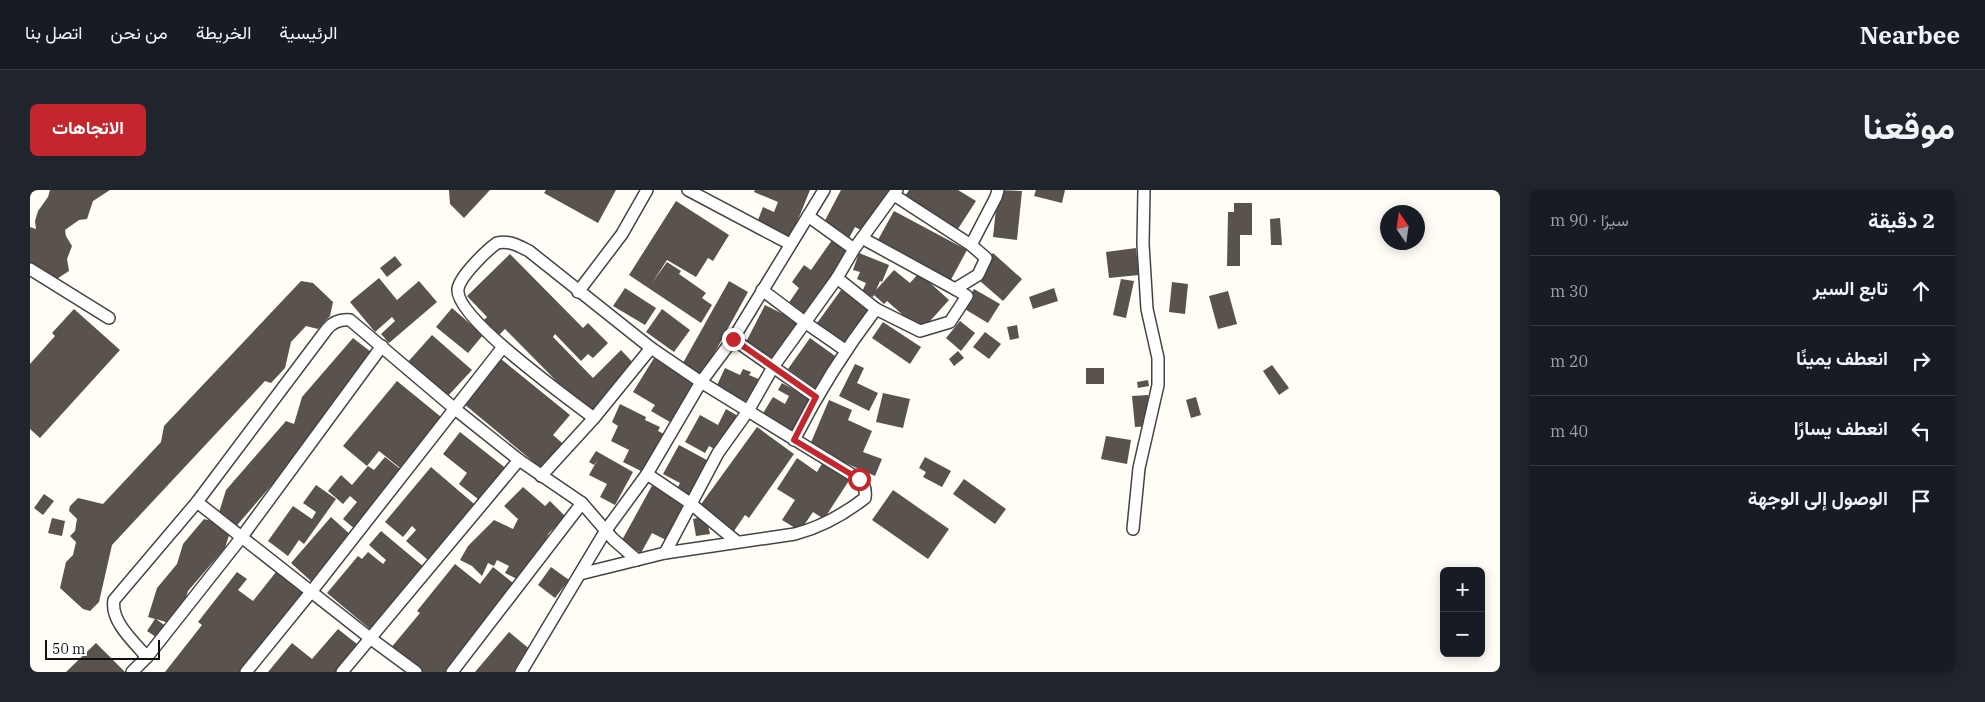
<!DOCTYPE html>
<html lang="ar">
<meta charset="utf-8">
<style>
:root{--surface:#171b24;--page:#20242c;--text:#f1f3f6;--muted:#9ea1a6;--line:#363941;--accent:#c4262e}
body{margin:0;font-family:"IBM Plex Serif",Vazirmatn,serif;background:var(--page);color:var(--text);direction:rtl}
.controls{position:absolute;right:15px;bottom:15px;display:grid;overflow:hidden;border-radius:8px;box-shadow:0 2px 12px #0003}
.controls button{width:45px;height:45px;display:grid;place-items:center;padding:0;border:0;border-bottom:1px solid var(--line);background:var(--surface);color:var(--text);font:25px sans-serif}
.compass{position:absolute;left:1350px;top:15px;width:45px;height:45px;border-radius:50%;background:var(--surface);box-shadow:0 2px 12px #0003;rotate:347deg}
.scale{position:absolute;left:15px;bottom:12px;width:115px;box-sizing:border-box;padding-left:5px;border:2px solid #111;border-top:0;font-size:14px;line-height:18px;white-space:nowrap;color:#111;-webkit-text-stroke:4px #fff;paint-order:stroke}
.stop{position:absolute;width:15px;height:15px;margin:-11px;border:4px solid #c4262e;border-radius:50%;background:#fff}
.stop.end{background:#c4262e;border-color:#fff;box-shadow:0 1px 5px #0008}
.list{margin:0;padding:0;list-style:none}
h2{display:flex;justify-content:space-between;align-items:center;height:65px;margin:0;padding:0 20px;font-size:21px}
h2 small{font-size:16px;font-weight:400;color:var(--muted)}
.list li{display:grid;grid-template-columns:32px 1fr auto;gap:15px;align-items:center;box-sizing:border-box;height:70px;padding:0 20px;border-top:1px solid var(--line)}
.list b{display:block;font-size:19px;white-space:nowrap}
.list em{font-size:16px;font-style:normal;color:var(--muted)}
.icon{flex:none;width:28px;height:28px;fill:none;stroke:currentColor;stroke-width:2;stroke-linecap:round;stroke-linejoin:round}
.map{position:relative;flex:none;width:1470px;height:482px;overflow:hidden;direction:ltr;border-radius:8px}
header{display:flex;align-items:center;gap:30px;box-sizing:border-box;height:70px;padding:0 25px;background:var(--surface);border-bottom:1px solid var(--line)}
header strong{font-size:24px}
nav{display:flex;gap:28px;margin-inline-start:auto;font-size:18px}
.intro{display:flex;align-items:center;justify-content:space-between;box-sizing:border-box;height:120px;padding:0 30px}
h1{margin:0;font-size:35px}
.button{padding:12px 22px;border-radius:8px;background:var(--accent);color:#fff;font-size:18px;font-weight:700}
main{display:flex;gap:30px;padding:0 30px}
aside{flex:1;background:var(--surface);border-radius:8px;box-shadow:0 2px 12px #0003}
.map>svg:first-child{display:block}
</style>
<header>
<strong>Nearbee</strong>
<nav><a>الرئيسية</a><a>الخريطة</a><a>من نحن</a><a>اتصل بنا</a></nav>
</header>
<div class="intro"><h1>موقعنا</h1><a class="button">الاتجاهات</a></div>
<main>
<aside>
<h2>2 دقيقة<small>سيرًا · 90 m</small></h2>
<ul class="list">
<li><svg class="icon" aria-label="ahead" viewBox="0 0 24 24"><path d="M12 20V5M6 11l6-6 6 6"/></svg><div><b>تابع السير</b></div><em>30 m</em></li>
<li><svg class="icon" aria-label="right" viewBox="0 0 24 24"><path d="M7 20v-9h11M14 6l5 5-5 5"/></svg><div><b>انعطف يمينًا</b></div><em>20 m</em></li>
<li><svg class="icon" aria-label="left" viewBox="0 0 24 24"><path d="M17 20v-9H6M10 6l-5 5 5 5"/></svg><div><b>انعطف يسارًا</b></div><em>40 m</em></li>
<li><svg class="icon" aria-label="arrive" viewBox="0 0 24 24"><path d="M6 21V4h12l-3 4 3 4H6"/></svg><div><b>الوصول إلى الوجهة</b></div></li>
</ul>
</aside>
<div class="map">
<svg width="1470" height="482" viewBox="0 0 1470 482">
<rect width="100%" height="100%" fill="#fffdf5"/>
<g fill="#5a524d">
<polygon points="20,0 80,0 63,11 57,29 49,30 35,40 36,46 42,56 37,69 39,81 22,92 0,76 0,37 6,39 5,31 8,21 18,7"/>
<polygon points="419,0 460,0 434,28 420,14"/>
<polygon points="516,0 586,0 568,33 514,3"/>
<polygon points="725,0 780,0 759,52 725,38 733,17 744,22 748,12 724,2"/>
<polygon points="811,0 866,0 842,46 825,37 817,52 791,38"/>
<polygon points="879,0 928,0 946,11 926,42 873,9"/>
<polygon points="968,0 992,1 987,50 963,47"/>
<polygon points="1006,0 1035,0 1032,13 1004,6"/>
<polygon points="646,11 699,45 683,71 678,68 666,87 637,70 622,93 637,72 651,81 649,84 676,103 672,108 682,115 671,133 599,85"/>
<polygon points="1204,13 1222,13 1222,45 1210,45 1210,76 1197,76 1198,22 1204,22"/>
<polygon points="864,21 937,60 917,97 844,57"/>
<polygon points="1250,28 1252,55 1241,55 1240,29"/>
<polygon points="802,50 822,64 778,128 758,114 769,98 762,92 774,75 781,80"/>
<polygon points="1106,58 1109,85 1079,88 1076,62"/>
<polygon points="829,63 859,75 852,92 850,91 846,100 864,80 880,93 889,83 919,110 891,141 857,111 854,114 844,105 843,107 832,102 836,93 827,89 830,82 823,80"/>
<polygon points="963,63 992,89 973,111 943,85"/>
<polygon points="480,64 553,138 558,133 578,153 563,168 558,164 551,171 525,144 523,147 563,188 591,160 608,178 560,225 475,139 468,146 453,131 457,127 437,106"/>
<polygon points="365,66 372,75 357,87 350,78"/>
<polygon points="349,88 367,110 389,91 407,112 359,153 351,144 365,131 362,127 345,142 320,112"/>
<polygon points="1091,89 1104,91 1096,128 1083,125"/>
<polygon points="271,91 283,93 303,112 300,126 288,139 276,136 261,152 255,178 241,193 235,191 82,355 69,412 60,421 53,419 30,398 36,372 43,365 46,352 40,346 45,341 47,329 39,321 40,316 48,308 73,314 131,252 134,236"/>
<polygon points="699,91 718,102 669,191 649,180"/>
<polygon points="1142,92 1158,94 1155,124 1139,122"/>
<polygon points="595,98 626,118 615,135 583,116"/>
<polygon points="1024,98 1028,111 1003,119 999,107"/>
<polygon points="944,99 970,114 958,133 933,118"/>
<polygon points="811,100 844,124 820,158 782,140"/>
<polygon points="1198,101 1207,134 1188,139 1179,106"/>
<polygon points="735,115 769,132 748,171 715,154"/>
<polygon points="422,118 453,145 438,163 406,137"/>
<polygon points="44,119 90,160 10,248 0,239 0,174 25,146 22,143"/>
<polygon points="632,119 660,140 644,162 616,142"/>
<polygon points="930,131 945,143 931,161 916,148"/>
<polygon points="853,132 891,157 880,174 842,148"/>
<polygon points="987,135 989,148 980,150 977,137"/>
<polygon points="955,142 971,154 959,169 943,157"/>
<polygon points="402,145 442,180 417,207 377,173"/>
<polygon points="323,148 341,162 325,198 203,340 201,339 195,358 158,401 153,417 139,433 126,429 137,437 129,449 117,441 125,429 118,427 127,398 147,374 153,354 174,329 186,332 196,300 256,231 264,234 272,207"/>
<polygon points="780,148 812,171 790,202 758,179"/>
<polygon points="928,161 934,168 924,176 919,169"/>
<polygon points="624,168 664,193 640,232 621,221 625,215 603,202"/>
<polygon points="471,169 540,225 523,245 539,259 518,284 434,214"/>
<polygon points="825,174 834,178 827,193 848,203 839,221 809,206"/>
<polygon points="1242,175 1259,198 1249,205 1233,181"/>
<polygon points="695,178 710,185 713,179 721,182 719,185 731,190 720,213 708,208 704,216 682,206"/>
<rect x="1056" y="178" width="18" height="16"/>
<polygon points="1118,190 1119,196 1108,198 1107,192"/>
<polygon points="367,191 416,231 375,282 349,261 337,276 313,256"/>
<polygon points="752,193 787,213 766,249 730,228 743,207 755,214 759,206 748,200"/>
<polygon points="853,203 880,209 873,238 846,232"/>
<polygon points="1118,205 1120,236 1105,237 1102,206"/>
<polygon points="1166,207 1171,225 1161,228 1156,210"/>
<polygon points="799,210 822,220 818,230 842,241 833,262 852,269 845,286 779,257"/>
<polygon points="590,214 616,227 615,230 630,237 628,241 634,244 615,283 593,272 599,260 581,251 588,236 582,232"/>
<polygon points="696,219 715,230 692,263 679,256 675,263 655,252 670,225 688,235"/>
<polygon points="727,237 764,264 719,328 715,325 704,341 669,317"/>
<polygon points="430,242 478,280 453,313 429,294 437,283 413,264"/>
<polygon points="1076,246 1101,250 1097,274 1071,269"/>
<polygon points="649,255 686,275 636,350 622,343 611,363 591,352 624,292 645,303 650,293 633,284"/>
<polygon points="566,261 603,282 585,315 570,307 577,294 559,285 568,269 564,275 559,272"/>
<polygon points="355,267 374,282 326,340 313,329 327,312 320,306 313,314 298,301 311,285 322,295 338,276 344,280"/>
<polygon points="895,267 921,281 912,297 893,287 896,282 889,278"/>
<polygon points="767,268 787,282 793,272 820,289 794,329 783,322 770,341 752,330 765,310 747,299"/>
<polygon points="401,277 450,319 431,331 398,370 376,351 386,340 382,336 373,347 355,332"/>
<polygon points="934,289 976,319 965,334 923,304"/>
<polygon points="286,295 306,309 274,354 269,350 258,366 238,351 263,316 282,329 286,322 273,313"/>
<polygon points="493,297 515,316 520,311 536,327 519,343 506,370 487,389 475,383 479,376 467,370 464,376 458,373 452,386 442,376 430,370 438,356 464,330 483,339 488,329 474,316"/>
<polygon points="863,300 919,339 898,369 842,330"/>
<polygon points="14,304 24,311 13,325 4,318"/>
<polygon points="676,326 680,344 666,346 663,329"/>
<polygon points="301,327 323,347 282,392 261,373"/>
<polygon points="22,328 35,331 32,346 18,343"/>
<polygon points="351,341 394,377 346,444 297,403 328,366 332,369 338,362 353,374 356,370 339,355"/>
<polygon points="425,374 450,394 463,377 488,397 419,482 389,482 360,459 390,423 387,421"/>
<polygon points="521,377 539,390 525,408 508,395"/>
<polygon points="207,382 217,389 208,400 223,411 246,382 276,406 216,482 135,482 172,435 168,432"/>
<polygon points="308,439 337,462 320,482 238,482 262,453 282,469"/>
<polygon points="479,442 502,461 484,482 445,482"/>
<polygon points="66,453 95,482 36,482"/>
</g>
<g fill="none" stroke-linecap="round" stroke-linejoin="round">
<defs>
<g id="minor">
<polyline points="658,0 760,54"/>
<polyline points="864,5 941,55"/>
<polyline points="778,26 824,59"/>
<polyline points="832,48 925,99"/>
<polyline points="0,79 79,128"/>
<polyline points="732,100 776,133 815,160"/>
<polyline points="548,102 592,44 617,0"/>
<polyline points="846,119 890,141 920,132 937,106 925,99 948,85 956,68 941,55 966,7 968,0"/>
<polyline points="703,149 786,207"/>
<path d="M764 250C788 203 814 161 846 119L807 88"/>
<polyline points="617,284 660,313 706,351"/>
<polyline points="511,286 564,228 621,158"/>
<polyline points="167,312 340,448 386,482"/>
<polyline points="1103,339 1109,278 1128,195 1128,168 1117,119 1113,54 1114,0"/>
<polyline points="635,363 688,263 718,221 743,177 807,88 824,59 867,0"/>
<path d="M550 384 635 363 765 344C792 337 813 325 835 308 836 300 835 294 829 289L671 192 621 158 499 61C489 56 479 50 467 53 457 60 430 86 428 99 424 127 539 209 564 228"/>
<path d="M117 467C104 452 80 431 84 410L167 312 297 139C303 132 311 129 320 130L425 219 489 270 552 313 583 349 607 370"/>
<polyline points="102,482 117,467 211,348 352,156"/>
<polyline points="216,482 281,402 473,157"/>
<polyline points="312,482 489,270"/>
<polyline points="422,482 552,313"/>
<polyline points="491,482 576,340 617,284 671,192 703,149 794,0"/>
</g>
</defs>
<use href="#minor" stroke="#444" stroke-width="14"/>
<use href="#minor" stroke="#fff" stroke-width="11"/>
</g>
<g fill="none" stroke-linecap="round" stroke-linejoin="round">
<polyline stroke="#c4262e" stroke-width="6" points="703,149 786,207 764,250 829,289"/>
</g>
</svg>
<div class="controls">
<button>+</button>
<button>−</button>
</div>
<svg class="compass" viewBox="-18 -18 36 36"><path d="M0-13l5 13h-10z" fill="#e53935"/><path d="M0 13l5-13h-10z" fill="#9ea1a6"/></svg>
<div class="scale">50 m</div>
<div class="stop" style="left:829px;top:289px"></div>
<div class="stop end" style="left:703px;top:149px"></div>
</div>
</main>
